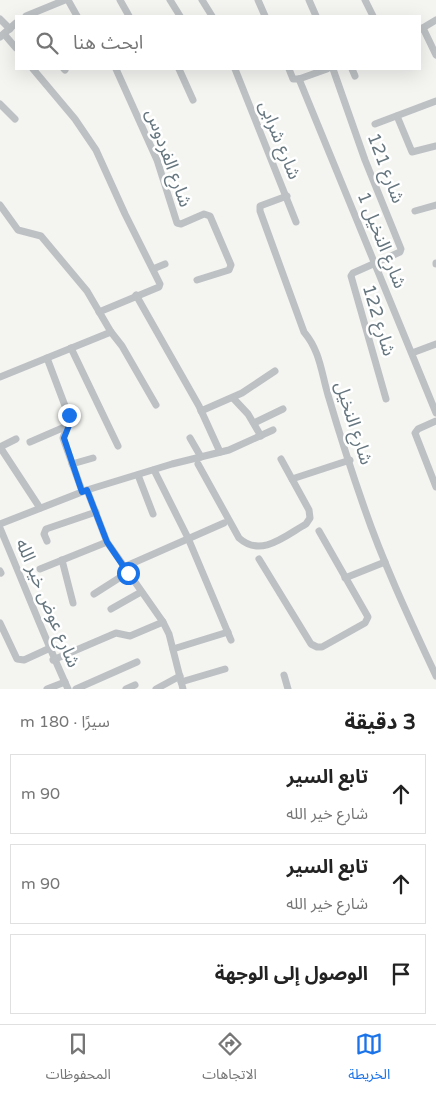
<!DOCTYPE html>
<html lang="ar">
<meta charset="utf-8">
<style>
:root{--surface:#fff;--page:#f6f6f6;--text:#222;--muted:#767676;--line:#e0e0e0;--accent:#1a73e8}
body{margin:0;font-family:"Varela Round","Noto Sans Arabic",sans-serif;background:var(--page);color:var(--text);direction:rtl}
.stop{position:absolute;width:15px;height:15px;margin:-11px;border:4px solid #1a73e8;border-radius:50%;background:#fff}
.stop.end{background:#1a73e8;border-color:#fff;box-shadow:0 1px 5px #0008}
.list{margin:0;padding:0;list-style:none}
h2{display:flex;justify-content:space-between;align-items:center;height:65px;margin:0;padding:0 20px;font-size:21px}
h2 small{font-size:16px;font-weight:400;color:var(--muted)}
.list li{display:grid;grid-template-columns:32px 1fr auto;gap:15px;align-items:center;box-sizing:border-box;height:80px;margin:0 10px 10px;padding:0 10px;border:1px solid var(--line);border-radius:0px}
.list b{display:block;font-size:19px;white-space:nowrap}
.list p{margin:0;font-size:16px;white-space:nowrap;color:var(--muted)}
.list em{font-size:16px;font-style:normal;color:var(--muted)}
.icon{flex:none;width:28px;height:28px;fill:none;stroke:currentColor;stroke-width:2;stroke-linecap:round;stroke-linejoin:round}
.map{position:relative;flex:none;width:436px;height:689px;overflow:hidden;direction:ltr}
.search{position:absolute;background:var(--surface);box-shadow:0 5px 20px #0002;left:15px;right:15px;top:15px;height:55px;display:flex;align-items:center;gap:12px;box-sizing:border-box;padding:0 18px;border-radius:0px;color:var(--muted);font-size:19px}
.sheet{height:335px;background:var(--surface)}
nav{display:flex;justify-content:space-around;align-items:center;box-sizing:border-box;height:70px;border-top:1px solid var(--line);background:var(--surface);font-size:14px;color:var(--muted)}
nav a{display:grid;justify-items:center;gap:2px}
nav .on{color:var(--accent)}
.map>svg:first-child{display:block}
</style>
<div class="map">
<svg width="436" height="689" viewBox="0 0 436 689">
<rect width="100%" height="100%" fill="#f4f4f1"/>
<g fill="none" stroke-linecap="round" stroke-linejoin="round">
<g stroke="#bdc1c4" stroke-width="7">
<polyline points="68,0 77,16"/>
<polyline points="120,0 129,16"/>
<polyline points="170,0 180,16"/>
<polyline points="202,0 212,16"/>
<polyline points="258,0 265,16"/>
<polyline points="309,0 316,16"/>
<polyline points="365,0 373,16"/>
<polyline points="26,16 65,0"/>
<polyline points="0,19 10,29"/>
<polyline points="423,28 436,55"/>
<polyline points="421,29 436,20"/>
<polyline points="4,34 16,48"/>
<polyline points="0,37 16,23"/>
<polyline points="33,69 75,119 96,150 125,214 160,284 159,287 99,312"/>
<polyline points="64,69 65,70"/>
<polyline points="116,69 157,160 177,223 181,224 204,214 210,216 231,265 229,270 197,280"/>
<polyline points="179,69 193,100"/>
<polyline points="235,69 296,222"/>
<polyline points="289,69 293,79 299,79"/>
<polyline points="333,69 365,160 401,249 400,252 353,273 351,276 386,399"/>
<polyline points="352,69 355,76"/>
<polyline points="299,79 436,413"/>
<polyline points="299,79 327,69"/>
<polyline points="0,104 15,119"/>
<polyline points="397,116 412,152 436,146"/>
<polyline points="375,124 436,101"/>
<path d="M287 196 260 206V211L304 332C320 351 321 371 328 395 339 432 351 470 364 507 384 565 410 620 436 676"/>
<polyline points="0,205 18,230 41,236 87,291 111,332 122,346 156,405"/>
<polyline points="415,211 436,205"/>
<polyline points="436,264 436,263"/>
<polyline points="153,269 165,264"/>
<polyline points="136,295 199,406 220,452"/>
<polyline points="71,348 118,446"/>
<polyline points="412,353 436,344"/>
<polyline points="47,358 70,419 63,438 82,491"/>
<polyline points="0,377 111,332"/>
<polyline points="233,398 248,414 261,436"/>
<polyline points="201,411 242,393 275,371"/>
<polyline points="436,421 418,429 415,433 436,487"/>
<polyline points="254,423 283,409"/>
<polyline points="190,438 201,457"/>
<polyline points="30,442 67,426"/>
<polyline points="0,447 40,508"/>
<polyline points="0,447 16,439"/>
<polyline points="72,464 93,458"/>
<path d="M198 464 239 538C261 558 285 536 306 524L310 518 309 510 281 459"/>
<polyline points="154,470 188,538 231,640"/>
<polyline points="138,475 153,514"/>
<polyline points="292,479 350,460"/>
<polyline points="87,490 107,542 163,622 169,634 183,689"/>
<polyline points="0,524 87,490 172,464 229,450 273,430"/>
<path d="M0 528C23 582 44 636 68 689"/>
<polyline points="47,541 44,534 46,529 96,512"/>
<polyline points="259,559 311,644 317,647 322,647 365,623 368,617 319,531"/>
<polyline points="62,560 73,603"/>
<polyline points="124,567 224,523"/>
<polyline points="40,569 107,542"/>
<polyline points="0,571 1,573"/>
<polyline points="345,578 385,562"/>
<polyline points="94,594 127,573"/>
<polyline points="111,609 141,592"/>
<polyline points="0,623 17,659 24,660 48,649"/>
<polyline points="173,649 228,632"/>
<polyline points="53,660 116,633 130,636 163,622"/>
<polyline points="284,675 288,689"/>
<polyline points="181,682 225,669"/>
<polyline points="47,689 65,682"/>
<polyline points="76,689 137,662"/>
<polyline points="126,689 135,685"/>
<polyline points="156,689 180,676"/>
</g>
</g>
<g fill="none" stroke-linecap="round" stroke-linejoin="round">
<polyline stroke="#1a73e8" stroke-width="6" points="69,415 70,423 64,438 82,492 87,490 107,542 128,573"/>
</g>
<g text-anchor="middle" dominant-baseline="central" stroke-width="5" stroke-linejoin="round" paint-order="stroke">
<g font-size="18" fill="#66767f" stroke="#fff">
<text transform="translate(280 140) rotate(68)">شارع شرابى</text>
<text transform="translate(169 158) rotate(70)">شارع الفردوس</text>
<text transform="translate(386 168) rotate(69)">شارع 121</text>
<text transform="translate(382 240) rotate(68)">شارع النخيل 1</text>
<text transform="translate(379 320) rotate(73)">شارع 122</text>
<text transform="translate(354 423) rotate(72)">شارع النخيل</text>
<text transform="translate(48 603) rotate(67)">شارع عوض خير الله</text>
</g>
</g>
</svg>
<div class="stop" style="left:128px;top:573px"></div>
<div class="stop end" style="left:69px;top:415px"></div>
<div class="search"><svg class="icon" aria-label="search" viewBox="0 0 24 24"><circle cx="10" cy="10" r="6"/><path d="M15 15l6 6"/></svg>ابحث هنا</div>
</div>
<section class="sheet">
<h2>3 دقيقة<small>سيرًا · 180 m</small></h2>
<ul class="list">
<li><svg class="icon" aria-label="ahead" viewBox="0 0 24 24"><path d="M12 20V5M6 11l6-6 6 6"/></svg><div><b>تابع السير</b><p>شارع خير الله</p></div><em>90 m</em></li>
<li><svg class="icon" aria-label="ahead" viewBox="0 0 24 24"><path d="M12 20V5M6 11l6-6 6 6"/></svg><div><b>تابع السير</b><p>شارع خير الله</p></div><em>90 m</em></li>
<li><svg class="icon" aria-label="arrive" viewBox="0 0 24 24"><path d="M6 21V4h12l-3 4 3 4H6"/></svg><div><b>الوصول إلى الوجهة</b></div></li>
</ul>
</section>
<nav>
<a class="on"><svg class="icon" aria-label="map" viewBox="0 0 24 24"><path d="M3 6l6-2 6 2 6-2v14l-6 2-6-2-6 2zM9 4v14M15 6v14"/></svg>الخريطة</a>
<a><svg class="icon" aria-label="directions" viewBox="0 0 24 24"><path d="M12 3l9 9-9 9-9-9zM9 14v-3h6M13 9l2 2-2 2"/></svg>الاتجاهات</a>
<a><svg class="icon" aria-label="saved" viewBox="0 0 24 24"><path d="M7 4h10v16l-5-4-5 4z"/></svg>المحفوظات</a>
</nav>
